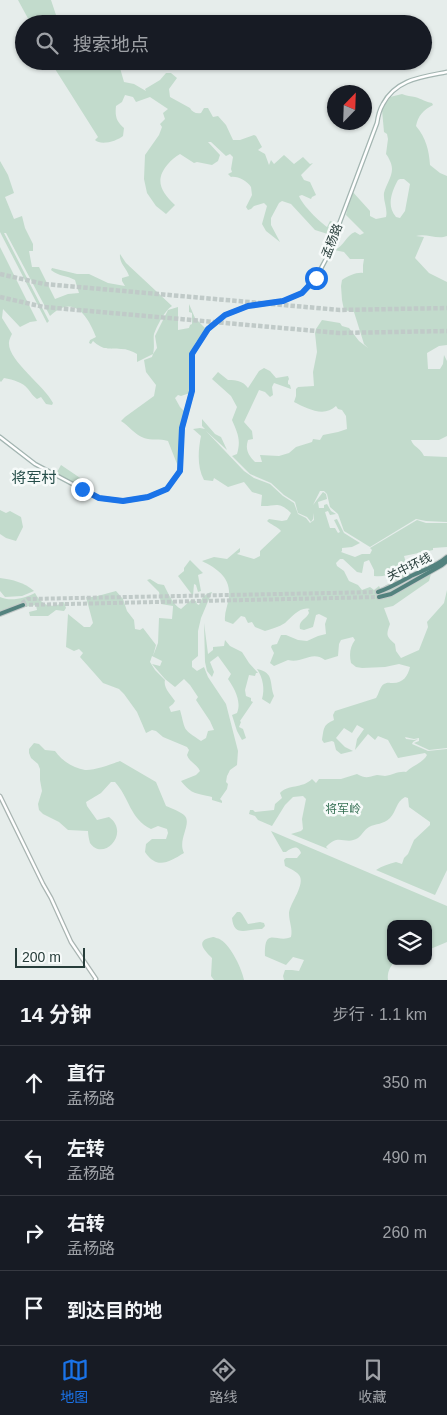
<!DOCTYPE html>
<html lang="zh">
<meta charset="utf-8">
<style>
:root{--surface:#171b24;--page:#20242c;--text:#f1f3f6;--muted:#9ea1a6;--line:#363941;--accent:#1a73e8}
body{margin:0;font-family:Helvetica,"Noto Sans SC",sans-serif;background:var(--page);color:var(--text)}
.controls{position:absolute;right:15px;bottom:15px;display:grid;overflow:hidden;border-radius:10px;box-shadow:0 1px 4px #0004}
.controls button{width:45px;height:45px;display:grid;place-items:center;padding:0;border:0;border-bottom:1px solid var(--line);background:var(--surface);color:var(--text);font:25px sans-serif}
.compass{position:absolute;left:327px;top:85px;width:45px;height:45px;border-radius:50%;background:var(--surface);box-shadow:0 1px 4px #0004;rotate:23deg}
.scale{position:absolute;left:15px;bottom:12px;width:70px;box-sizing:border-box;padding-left:5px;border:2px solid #273d3a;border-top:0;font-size:14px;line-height:18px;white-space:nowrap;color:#273d3a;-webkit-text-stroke:4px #f6faf9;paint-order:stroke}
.stop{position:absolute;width:15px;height:15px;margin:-11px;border:4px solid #1a73e8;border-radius:50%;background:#fff}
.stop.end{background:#1a73e8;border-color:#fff;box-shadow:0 1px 5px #0008}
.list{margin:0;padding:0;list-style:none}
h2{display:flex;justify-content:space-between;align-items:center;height:65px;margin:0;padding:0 20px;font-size:21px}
h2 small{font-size:16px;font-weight:400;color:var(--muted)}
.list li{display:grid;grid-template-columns:32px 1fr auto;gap:15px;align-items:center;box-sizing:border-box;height:75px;padding:0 20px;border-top:1px solid var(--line)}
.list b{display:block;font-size:19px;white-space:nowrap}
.list p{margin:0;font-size:16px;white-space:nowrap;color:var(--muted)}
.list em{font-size:16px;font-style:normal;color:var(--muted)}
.icon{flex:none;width:28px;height:28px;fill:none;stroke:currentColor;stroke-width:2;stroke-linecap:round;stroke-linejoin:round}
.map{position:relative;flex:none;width:447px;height:980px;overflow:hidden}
.search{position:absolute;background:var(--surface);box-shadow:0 1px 4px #0004;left:15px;right:15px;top:15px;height:55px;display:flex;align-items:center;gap:12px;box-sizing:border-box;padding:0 18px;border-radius:28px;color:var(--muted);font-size:19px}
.sheet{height:365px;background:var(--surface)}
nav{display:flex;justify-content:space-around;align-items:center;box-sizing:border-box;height:70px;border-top:1px solid var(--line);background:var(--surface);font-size:14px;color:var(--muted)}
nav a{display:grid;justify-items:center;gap:2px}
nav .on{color:var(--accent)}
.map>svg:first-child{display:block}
</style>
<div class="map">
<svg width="447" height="980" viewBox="0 0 447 980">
<rect width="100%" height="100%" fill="#e6edeb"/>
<g fill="#c2dbcc" fill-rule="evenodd">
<polygon points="18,0 51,0 59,24 31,24"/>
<path d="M50 61H118L124 82 134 84 146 91 145 89 160 80 166 73H171L177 78 169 89 170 97 190 108C192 112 196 114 201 113L204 108H208L213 117 218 116 226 125 233 140H240L254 135 256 136 262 147 258 150 265 154 269 165 271 160 274 164 284 155 294 164 303 157 310 164 313 163 301 175 304 180 310 182 316 195 312 197 311 199 302 195 299 196C303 206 319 221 327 227L330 221 336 223 331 235 315 230 291 204 282 201 279 203 271 218V225L280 242 266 231 262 224 267 206 264 203 254 206 251 209 248 210 246 207 252 195 251 187C247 181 238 176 231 177L228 174 232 172 231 169 233 157 230 154 226 156 211 142H208L220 155 218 161 212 165 197 162 194 163 180 154C175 157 171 160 168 164 154 180 161 192 175 205L166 214 156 206 147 193 144 179 145 155 159 135 162 127 160 124 165 119 163 113 168 109 150 97 136 102 133 97 125 95 122 102 116 106C115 116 116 121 124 128L123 136C117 141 101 146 95 140L98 137Z"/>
<path d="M402 94C407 96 411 96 415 97 422 99 426 102 432 103L433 105C423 110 418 116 416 126 426 138 429 150 430 165L440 173 447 176V236C437 240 427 233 416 236L424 237 415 258 429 273 447 282V345L439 346 427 353 428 369H440L443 364 444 355 447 361V436L439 440H411C414 448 419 446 424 456L447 457V522L426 521 416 519 370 547 344 531 338 514 330 507 327 494 324 491H320L313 505 323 492 326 494 327 499 318 502 319 508H324V505L327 504 331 511 336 514 330 515 328 511 325 512 330 528H335L338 533 340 532 334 520 337 519 344 533 360 543 352 547 342 548V551L341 552 355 557 362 554H370L372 550 370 548 417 520 426 523H447V547L433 548V550L404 556 407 566C394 570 389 578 374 576V570L369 560 364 562 362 573 357 572 343 559H340L336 563 337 566 344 571 349 581 358 585 362 590 370 587 374 590 379 586 381 590 386 585 396 582 395 579 398 576 396 572 406 568 408 575 402 586 384 594 386 598 396 594 431 574 429 581 393 606 384 608 390 624C386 635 386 636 395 644L396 651 401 658 419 650 428 627 427 622 444 603 447 590V748L429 750 414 743 419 741V738L414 739 405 737 406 739 414 740 418 739 413 742 412 744 428 751 447 749V870L435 895 376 870C382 866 389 864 396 862L402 864 404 858 408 854 414 840 430 825V822L409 807 408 798 405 797C395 803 397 811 390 818 383 825 376 823 369 827 364 830 362 835 358 838 345 846 339 832 326 847L328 849 291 834 301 831 303 829 302 819 306 799 303 796 293 797 285 805 272 826 258 820 255 816 249 814 250 810H253L255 812 274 810 275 804 282 798 280 793C288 784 302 789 312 779L316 783 319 779H341L357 774C366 779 368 777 377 775 380 775 383 776 385 776 393 775 398 771 406 772 412 766 424 762 427 755L425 753 398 758 388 740 378 736 375 740 368 734 355 750 357 739 364 729 357 725 352 733 344 728 336 738 345 747 353 751 341 754 336 750 334 742 332 741 324 743 322 740C324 728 323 725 334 720L333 715 335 711 376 698C379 694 380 686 384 684 388 682 389 683 393 683 403 683 408 676 410 667L399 664 385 667 362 668 356 667 351 663C349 654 350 647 355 640L353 637 341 640 339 644 338 656 325 660C311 650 303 664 288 660L274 666 270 663 274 653 271 647 272 645 277 644 281 635H286L298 640 307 641 318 636 326 634 325 624 327 618 319 614 316 615 313 627 304 630 300 629C298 620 306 620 309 613L308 610 310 609C300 606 292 617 285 623 279 627 271 629 265 631L255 627 252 622 248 623 245 617 241 616 233 624 225 621C224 613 228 605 229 597 231 578 218 569 202 561L214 557 227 559 240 548V552L237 554 254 559 260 556V551L281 531C277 526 271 525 267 521L269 519 282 521 287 520 291 513C278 500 275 507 261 506L262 495 252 492 244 482 228 487 214 478 213 481 204 480C197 467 198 451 201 436L193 429 200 428 205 429 202 426V419L215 434 221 437 227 450 206 431 244 471 254 478 270 484 283 496 294 503 298 514 306 518 310 523 314 520 313 513V519L311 522 307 517 298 513 295 502 284 495 271 483 250 474 232 456 237 454C241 440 238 434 232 420L237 407 231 396 212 379 218 372 228 380C237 380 243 381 248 388L259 371 264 368 270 371 276 378 288 376 289 379 288 381V384L290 385 291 389 274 383 272 387 273 395 270 397 265 392 259 390 244 422 252 431 253 439 248 440C245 449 248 455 255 462H262L260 455 279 456 289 453 296 447 312 442 313 439 320 440 323 435 338 432 347 429 346 416 342 410 338 409 336 406C324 418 306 408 294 402L296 396V389L298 387 314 386 313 372 317 352 315 333 316 329 322 320 340 323 342 326 349 328 359 341 368 348 364 344 354 312 344 310 342 300 341 286 342 280C348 276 357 272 363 273V265L364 259H350L344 252 334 250C344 247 346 235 355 232L360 235 364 233 346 215 351 190 370 211V216L376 219 386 217C388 209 383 201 384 193 386 185 392 177 392 169 392 164 389 158 386 154L388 139 387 134 384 132 382 110 390 97ZM400 179H404L410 184 405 211 400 218 396 217C386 206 392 191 398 180Z"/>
<path d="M0 161 8 175 14 193 5 197 14 219 22 216 25 228 33 244V251H29L32 267H39L55 299 68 294 79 293 75 280C66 275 60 277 51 270L52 268 77 274H89L108 283 125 286 122 281V278L129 276C127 268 119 264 120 254L126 263 172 306C165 310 157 326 154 334 153 340 155 346 153 354L157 348 155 336 168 310 178 307V330L189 328 190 325 192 324V313L189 312V304L195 318 207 330C203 334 199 338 196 342 187 358 193 376 190 393L181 396 178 395 175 398 180 407 185 412 179 429V469L168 441C160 438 151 441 144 438 135 435 129 426 121 421L125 417 154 396 156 385 146 372 144 360 152 357 153 354 137 362V354C132 351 127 349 121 349 108 348 104 351 93 341L91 344 89 343 90 340 96 337C87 314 73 294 50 316L6 233H4L49 321 47 323 0 232Z"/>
<path d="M0 247 37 321 30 322 20 327 3 309 2 318 12 334C11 336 9 340 9 342 7 360 45 386 53 403L52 405 46 404 41 397 37 399C33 396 31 393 28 389 22 382 14 380 4 378L1 382 0 381Z"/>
<polygon points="61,465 92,486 89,492 56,474"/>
<polygon points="0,510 6,513 10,511 21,517 23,527 16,541 6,538 0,534"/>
<polygon points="190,560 203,573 198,575 201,591 198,592 196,585 194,584 193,596 178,576 184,571 184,568"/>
<path d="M0 578C13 580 24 582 34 591L22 596 5 597 0 591Z"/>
<path d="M150 579 158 584 164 585C168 593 173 605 181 609L191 600 196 601 197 604 199 605C202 598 204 594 212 592L201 618 198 631V656L192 661V667L197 671 204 667 208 677 226 704 238 751 237 765 230 770 227 776 226 782 228 784 227 789 220 799 222 801V803L212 800V797C196 793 192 795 181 781L196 775 200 771C197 764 189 762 187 755L189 750 187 747 163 737 156 731 152 730 146 733 137 712 124 694 119 689 103 683 80 657 83 653 79 649 74 651 66 647 68 614 84 627H90L93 623 86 597H94L116 591 123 599 127 611 134 620 135 629 140 630 143 628 156 645 153 656 158 643 159 618 172 619 173 607V606L161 604 159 592 147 580ZM152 656 162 661 160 666 152 664 165 679 175 687 184 679 190 685 198 697 196 700 210 721 214 730 208 731 206 738 201 741C182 728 186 732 180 710L171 712 169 707 173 704 175 701C171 695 163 688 165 680L155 670 150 662Z"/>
<path d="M35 593C42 606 52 609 64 602L66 608 64 611 56 610 48 616H30L29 612 37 610 36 605 19 608 0 614V597C11 602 25 598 35 593Z"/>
<path d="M204 623 208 654 213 650V647L224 646 225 640 230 646 242 652 249 663 258 673H256L255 676 249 675 245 690 246 696 251 698V701L253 702 240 721 241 722 239 727 243 729 246 738 242 740 237 731 232 715 237 713C242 701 234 688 228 679L231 674 218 656 210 662 214 672 212 677 207 671 205 662Z"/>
<path d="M257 669C275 673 269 683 274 696L270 704 262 699C265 689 263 678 257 669Z"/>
<path d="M34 743 39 744 45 750 55 751C62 761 73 768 85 770 93 771 112 764 120 761L156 782 166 806C171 808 179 811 184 815 193 823 177 839 184 853 169 862 157 870 145 852L146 844 152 839H166L168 833 167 829 158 826 151 829C130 819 129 797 115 782H111L101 793 86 802 87 806 97 820 109 817C131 833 103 862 90 843 89 840 88 834 88 831L68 830 59 822 43 814 39 810 38 804 42 791 40 780V769L38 764 31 758 29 753V749Z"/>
<path d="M271 831 447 906V942L428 950V924H391V961H395C390 967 387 972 388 980H284L283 976 285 970H292L299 971 304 960 293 957 286 965 265 956C264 925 277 944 291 937 293 929 289 922 289 913 290 903 306 884 299 875 296 871 289 868 285 866L284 860 286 858H297L301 853C298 844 291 848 286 852H283Z"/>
<path d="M237 912H240L242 914 248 924 260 922 264 923 265 926 262 929C249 928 234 939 232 918Z"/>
<path d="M213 937C214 937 220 939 221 940 231 946 242 969 244 980H214L211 976 212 958C203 949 195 940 213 937Z"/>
</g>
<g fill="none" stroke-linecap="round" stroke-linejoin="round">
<g stroke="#c0cac8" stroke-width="4" stroke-dasharray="4 2" stroke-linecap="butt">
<polyline points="22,603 28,599 378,592"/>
<polyline points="23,605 379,597"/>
</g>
<g stroke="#c0cac8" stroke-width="4.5" stroke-dasharray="4.5 2" stroke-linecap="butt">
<polyline points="0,274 44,284 340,310 447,308"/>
<polyline points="0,297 44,307 339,333 447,331"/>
</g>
<defs>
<polyline id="tertiary" points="0,796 43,884 51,898 71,942 96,979 95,980"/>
<path id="secondary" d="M0 437 35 464 99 498 123 501 148 497 167 489 180 471 182 428 192 391V354L208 329 225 315 248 306 283 301 302 293 316 278 326 259 377 123C378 116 380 109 383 104 396 79 422 77 447 72"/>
<g id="trunk">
<path d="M378 592C390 588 400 582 411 576 424 570 437 566 447 557"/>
<polyline points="379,597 391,594 442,565 447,561"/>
<polyline points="0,614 23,605"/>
</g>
</defs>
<use href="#tertiary" stroke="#a9b5b2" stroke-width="5"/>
<use href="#secondary" stroke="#a3b5b1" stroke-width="5"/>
<use href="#trunk" stroke="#c3c9c8" stroke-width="6"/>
<use href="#tertiary" stroke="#fff" stroke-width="2.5"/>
<use href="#secondary" stroke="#fff" stroke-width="2.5"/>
<use href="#trunk" stroke="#53827e" stroke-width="4"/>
</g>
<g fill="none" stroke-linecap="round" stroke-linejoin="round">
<polyline stroke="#1a73e8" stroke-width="6" points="82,489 99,498 123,501 148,497 167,489 180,471 182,428 192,391 192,354 208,329 225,315 248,306 283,301 302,293 316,278"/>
</g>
<g text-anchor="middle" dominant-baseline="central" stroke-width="5" stroke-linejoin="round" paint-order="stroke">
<g font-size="12" fill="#273d3a" stroke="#f6faf9">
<text transform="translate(332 241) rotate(-69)">孟杨路</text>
<text transform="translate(409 567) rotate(-26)">关中环线</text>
</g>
<g font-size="12" fill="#367054" stroke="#f6faf9">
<text x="343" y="809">将军岭</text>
</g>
<g font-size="15" fill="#254d49" stroke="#f6faf9">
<text x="34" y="477">将军村</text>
</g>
</g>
</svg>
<div class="controls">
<button><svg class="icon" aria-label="layers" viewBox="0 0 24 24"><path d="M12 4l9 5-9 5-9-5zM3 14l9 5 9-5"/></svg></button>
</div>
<svg class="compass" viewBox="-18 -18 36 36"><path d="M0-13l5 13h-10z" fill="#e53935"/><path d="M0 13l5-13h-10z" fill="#9ea1a6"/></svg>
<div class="scale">200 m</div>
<div class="stop" style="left:316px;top:278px"></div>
<div class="stop end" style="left:82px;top:489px"></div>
<div class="search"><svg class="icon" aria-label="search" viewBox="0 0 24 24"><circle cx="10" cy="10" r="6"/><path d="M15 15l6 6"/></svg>搜索地点</div>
</div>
<section class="sheet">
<h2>14 分钟<small>步行 · 1.1 km</small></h2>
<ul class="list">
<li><svg class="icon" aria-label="ahead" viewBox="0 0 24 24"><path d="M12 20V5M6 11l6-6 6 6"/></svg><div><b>直行</b><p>孟杨路</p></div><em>350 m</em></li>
<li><svg class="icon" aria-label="left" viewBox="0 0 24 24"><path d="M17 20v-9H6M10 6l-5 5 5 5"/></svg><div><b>左转</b><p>孟杨路</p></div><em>490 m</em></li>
<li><svg class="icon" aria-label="right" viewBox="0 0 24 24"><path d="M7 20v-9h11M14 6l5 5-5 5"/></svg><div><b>右转</b><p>孟杨路</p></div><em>260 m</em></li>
<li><svg class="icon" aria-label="arrive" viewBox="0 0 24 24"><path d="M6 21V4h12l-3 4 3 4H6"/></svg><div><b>到达目的地</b></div></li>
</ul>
</section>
<nav>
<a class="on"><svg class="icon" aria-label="map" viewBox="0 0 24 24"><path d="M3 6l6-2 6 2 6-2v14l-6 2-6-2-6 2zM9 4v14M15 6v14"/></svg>地图</a>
<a><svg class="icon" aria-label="directions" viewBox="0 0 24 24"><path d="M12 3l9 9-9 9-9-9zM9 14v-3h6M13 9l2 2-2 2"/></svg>路线</a>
<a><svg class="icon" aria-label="saved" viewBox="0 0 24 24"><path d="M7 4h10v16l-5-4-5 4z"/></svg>收藏</a>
</nav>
